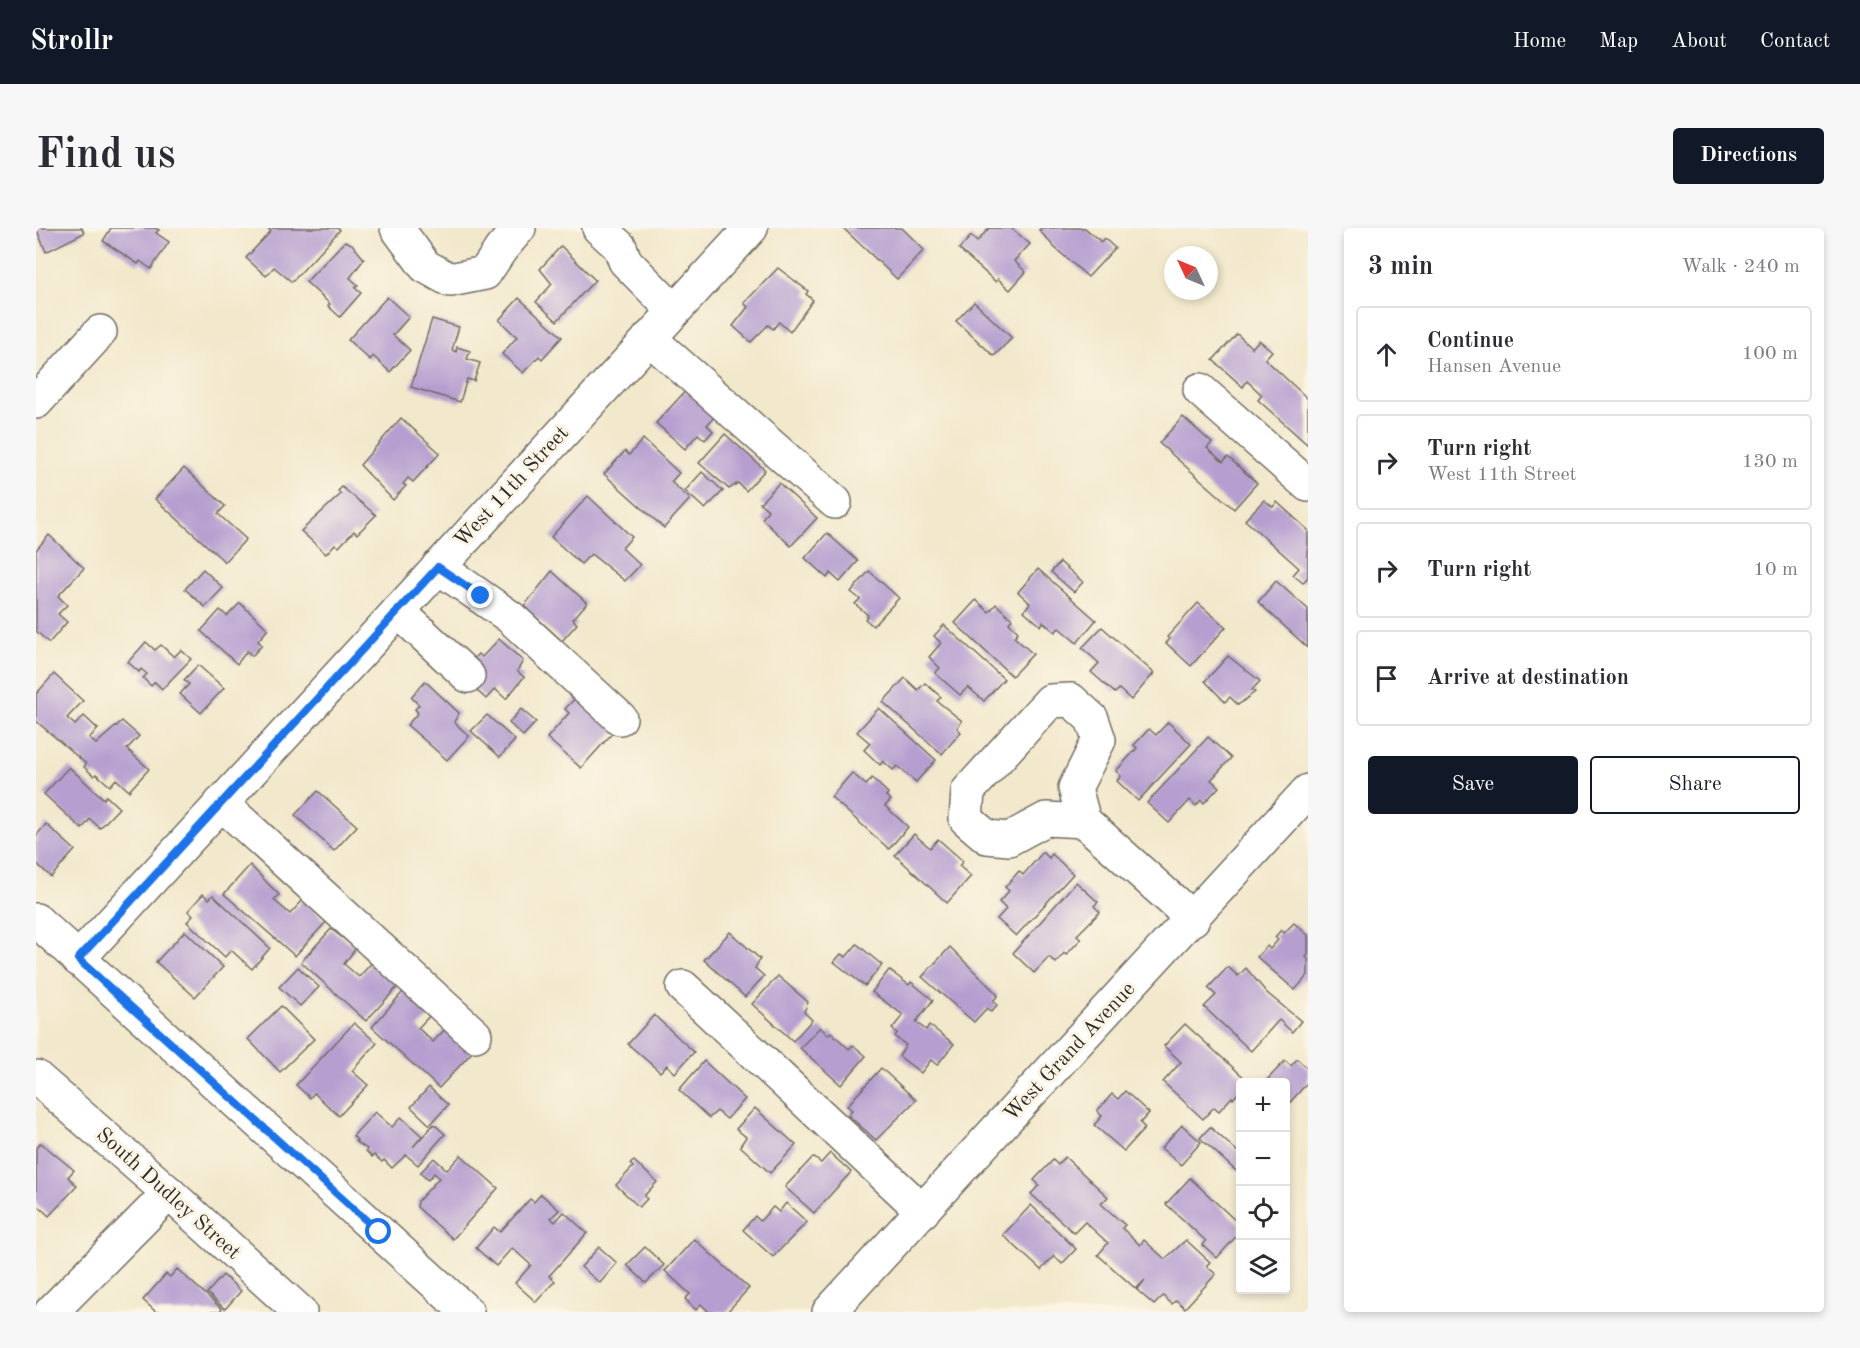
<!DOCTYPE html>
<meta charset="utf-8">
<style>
:root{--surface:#fff;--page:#f7f7f7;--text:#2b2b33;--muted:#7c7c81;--line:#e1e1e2;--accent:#111827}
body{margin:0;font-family:"Old Standard TT",serif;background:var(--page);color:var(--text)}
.controls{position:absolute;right:18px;bottom:18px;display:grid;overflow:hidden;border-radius:6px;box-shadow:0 3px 9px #0003}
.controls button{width:54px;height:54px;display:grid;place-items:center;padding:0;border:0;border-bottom:2px solid var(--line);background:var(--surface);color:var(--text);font:30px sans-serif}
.compass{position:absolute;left:1128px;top:18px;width:54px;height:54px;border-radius:50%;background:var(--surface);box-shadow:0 3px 9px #0003;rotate:314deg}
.stop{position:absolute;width:18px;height:18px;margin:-14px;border:4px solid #1a73e8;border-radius:50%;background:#fff}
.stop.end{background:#1a73e8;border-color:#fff;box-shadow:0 2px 6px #0008}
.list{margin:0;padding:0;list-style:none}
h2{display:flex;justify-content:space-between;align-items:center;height:78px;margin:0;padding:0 24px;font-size:26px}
h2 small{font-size:20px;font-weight:400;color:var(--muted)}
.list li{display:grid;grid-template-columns:39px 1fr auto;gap:18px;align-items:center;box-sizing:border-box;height:96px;margin:0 12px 12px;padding:0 12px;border:2px solid var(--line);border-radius:6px}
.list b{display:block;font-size:22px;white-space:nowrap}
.list p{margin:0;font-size:20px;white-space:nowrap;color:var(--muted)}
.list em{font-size:20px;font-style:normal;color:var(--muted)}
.actions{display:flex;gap:12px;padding:18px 24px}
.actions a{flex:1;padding:14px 0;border:2px solid var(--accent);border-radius:6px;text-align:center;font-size:21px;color:var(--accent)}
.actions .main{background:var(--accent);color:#fff}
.icon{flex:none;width:33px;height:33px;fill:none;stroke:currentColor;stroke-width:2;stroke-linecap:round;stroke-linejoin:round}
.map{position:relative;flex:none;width:1272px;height:1084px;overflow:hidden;border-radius:6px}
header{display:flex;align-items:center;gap:36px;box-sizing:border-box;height:84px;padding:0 30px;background:var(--accent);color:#fff}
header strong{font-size:28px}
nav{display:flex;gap:33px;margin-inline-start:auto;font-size:21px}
.intro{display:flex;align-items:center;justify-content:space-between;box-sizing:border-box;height:144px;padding:0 36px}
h1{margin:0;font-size:42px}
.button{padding:15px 27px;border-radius:6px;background:var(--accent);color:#fff;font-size:21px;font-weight:700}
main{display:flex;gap:36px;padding:0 36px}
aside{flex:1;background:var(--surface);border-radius:6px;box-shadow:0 3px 9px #0003}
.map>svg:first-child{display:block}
</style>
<header>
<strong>Strollr</strong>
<nav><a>Home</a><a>Map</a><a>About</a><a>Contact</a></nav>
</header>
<div class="intro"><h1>Find us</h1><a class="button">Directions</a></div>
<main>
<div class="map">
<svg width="1272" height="1084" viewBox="0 0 1272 1084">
<rect width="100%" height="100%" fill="#fcf5e5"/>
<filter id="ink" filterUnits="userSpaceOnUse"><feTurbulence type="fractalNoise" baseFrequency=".0167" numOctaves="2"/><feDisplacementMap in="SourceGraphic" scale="12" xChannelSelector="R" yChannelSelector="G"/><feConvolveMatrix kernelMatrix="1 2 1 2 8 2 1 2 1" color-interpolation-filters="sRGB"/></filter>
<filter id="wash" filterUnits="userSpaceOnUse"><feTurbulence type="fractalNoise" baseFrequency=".008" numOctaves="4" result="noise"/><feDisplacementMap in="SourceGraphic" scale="24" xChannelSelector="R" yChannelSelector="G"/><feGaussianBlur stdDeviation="1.35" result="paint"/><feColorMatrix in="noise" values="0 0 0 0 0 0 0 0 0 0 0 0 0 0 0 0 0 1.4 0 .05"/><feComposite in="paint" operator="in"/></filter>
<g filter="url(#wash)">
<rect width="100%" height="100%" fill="#f2e8cc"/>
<g id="blocks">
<g fill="#b69fd0">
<polygon points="0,0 46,0 48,5 10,24"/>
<polygon points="75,0 119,0 123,2 120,5 133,14 115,41 104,33 102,36 67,13"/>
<polygon points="231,0 301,0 304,2 256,54 238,39 230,48 210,30 235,3"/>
<polygon points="807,0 866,0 888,22 861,51"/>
<polygon points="953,0 975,0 994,16 978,33 990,44 974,62 962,51 960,54 923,21 935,8 941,14"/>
<polygon points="1005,0 1049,0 1065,14 1068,10 1079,20 1052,49 1018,19 1003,2"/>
<polygon points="309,13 316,16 328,31 314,50 322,57 319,60 325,65 304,89 292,78 294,76 270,54"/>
<polygon points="525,18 559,52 521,93 500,74 516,56 504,41"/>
<polygon points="742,40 772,63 770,66 777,72 754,104 743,94 737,101 732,97 715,114 697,98 712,79 708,75"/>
<polygon points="351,69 373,89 357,107 374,122 354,144 337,128 334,132 312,112"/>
<polygon points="483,70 526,109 506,131 503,128 487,145 466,126 481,109 463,92"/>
<polygon points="938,74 976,110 958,128 920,93"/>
<polygon points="396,91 423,99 416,122 420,124 421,119 434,123 431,131 444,135 438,153 431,151 424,174 375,159"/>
<polygon points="1201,106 1216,120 1223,112 1236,123 1229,131 1272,171 1272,217 1222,172 1226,167 1211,153 1207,159 1177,132"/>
<polygon points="655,157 684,183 671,197 677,203 669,212 662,206 649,221 620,195"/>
<polygon points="1147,189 1176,215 1171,220 1187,234 1192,229 1221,255 1198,281 1123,215"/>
<polygon points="365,190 404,225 377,254 372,250 367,256 370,258 357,272 324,237"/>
<polygon points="689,206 729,242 710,263 702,255 693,261 663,235"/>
<polygon points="607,211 643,245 635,254 654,271 628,300 568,246 589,223 593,227"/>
<polygon points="148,240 189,278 182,286 210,311 189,334 119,271"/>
<polygon points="666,244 687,263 669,281 649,263"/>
<polygon points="743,255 781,290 755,318 726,291 732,282 724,275"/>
<polygon points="306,259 340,287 321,306 318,303 303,319 299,316 290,326 265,303 305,266 302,263"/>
<polygon points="552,268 596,309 586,320 604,337 589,353 555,326 545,336 515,309"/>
<polygon points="1228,272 1237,279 1241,274 1272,302 1272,349 1267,355 1257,347 1263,340 1209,292"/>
<polygon points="791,305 822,333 804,354 794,345 791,350 769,330"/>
<polygon points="13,307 48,340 22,368 31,377 22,386 31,394 13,415 0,403 0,322"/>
<polygon points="1024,334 1047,354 1038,364 1015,344"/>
<polygon points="167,341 187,360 169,379 149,361"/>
<polygon points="1002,341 1060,392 1041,415 1023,400 1019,404 1007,394 1005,398 988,383 994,375 982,364"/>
<polygon points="516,343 551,375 537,391 541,396 526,413 488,378"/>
<polygon points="833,343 863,370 837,398 829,391 832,387 819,376 824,371 815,364"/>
<polygon points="1240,353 1272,381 1272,420 1222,374"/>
<polygon points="940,372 953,384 960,376 976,391 973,395 982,404 978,409 997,426 976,448 919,395"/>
<polygon points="204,375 232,401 222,413 226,417 216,428 211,423 201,436 165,403 184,382 191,388"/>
<polygon points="1162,375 1190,399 1155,438 1130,415 1134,411 1131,409"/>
<polygon points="908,397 968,451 948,473 932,459 924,467 899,445 904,440 893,429 905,415 898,408"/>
<polygon points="1066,399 1118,445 1095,472 1083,461 1079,465 1055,444 1063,435 1046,420"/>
<polygon points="463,411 487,433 481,443 488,449 470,471 459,461 450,471 436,458 432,437 442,426 446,429"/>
<polygon points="110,414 119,422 125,417 138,429 145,422 155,431 126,461 119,454 115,458 107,450 111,446 105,441 103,444 92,434"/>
<polygon points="1192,428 1224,453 1216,462 1219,464 1202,477 1194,469 1189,474 1169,453"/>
<polygon points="162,437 188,460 165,485 144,466 153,456 148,452"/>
<polygon points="18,446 47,473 31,490 39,497 48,488 62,501 53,510 60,516 86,493 103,508 91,521 113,541 93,563 80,551 74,558 60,546 58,548 48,539 50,536 0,493 0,466"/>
<polygon points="869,450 882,462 889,455 905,469 901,473 926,493 921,500 925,504 906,526 847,474"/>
<polygon points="389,453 423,485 418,494 433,508 411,532 371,497 382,485 379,481 383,477 375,469"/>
<polygon points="543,466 581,500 545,540 511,510 533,485 529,481"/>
<polygon points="843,480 900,532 880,554 861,538 857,542 847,533 844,537 828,522 834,515 821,504"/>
<polygon points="485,481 500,494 487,508 473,495"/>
<polygon points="451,487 479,512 464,529 435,503"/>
<polygon points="1132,494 1155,516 1102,573 1081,553 1085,548 1080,543 1101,520 1098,517 1113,501 1120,507"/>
<polygon points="1172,509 1195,530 1175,552 1183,559 1168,575 1165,572 1160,578 1154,572 1133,595 1111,575"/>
<polygon points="33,539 68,571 70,568 83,580 64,600 54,591 46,601 8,566"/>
<polygon points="816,545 830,557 836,550 852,565 850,568 855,572 849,578 872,599 853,621 795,569"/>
<polygon points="282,563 321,598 298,623 259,587"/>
<polygon points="10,596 39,622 15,649 0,635 0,608"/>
<polygon points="878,606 894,620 902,611 927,633 923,638 935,648 911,675 859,627"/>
<polygon points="1007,624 1013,630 1016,626 1037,646 980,708 961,691 970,681 963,674 973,663 969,659 983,643 987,647"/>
<polygon points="214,637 243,667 238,672 254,686 267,672 290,694 259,728 188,666"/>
<polygon points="1040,654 1062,674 1058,678 1064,684 1041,707 1045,711 1030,727 1028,725 1020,735 1013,729 998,745 977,725"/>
<polygon points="167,666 173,671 177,667 234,720 216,741 195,722 189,729 151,694 157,688 152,683"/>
<polygon points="1258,695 1272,707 1272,726 1270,729 1272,731 1272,747 1259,762 1221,729 1231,718 1234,721 1242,712 1239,709 1245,702 1248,705"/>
<polygon points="295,701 320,720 308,736 323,749 339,731 365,755 330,793 265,734"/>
<polygon points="149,703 187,739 159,769 120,734"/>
<polygon points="694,704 724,731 719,740 728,748 709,769 668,732"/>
<polygon points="821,716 846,737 829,758 798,734 805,726 810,729"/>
<polygon points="914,719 962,767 957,773 961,777 955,784 951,780 938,794 886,749"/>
<polygon points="262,739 283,759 264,778 243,759"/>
<polygon points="1192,739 1202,748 1210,740 1231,765 1265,793 1256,804 1243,792 1215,823 1168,779 1180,767 1172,760"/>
<polygon points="853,742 873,757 875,754 897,772 880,794 890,802 893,797 918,816 901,837 895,832 885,845 863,828 870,817 859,809 861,805 856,801 867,787 836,764"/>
<polygon points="742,748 772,774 768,784 776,792 757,813 716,776"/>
<polygon points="372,758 399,782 382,800 397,814 414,796 440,820 403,860 336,799"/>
<polygon points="245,778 278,811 244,844 212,811"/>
<polygon points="618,787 658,824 639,845 631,837 624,844 592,816"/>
<polygon points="318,795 341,815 316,843 332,857 303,888 278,865 274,870 260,857"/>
<polygon points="1149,796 1213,854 1204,854 1204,863 1197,871 1196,869 1183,883 1178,879 1167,891 1127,854 1145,834 1128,818"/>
<polygon points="784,799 792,807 795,804 813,821 817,817 830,828 805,857 764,820"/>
<polygon points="1261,831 1272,841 1272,854 1250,879 1250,854 1229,854 1249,833 1255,838"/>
<polygon points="668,833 709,871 691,891 681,883 673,890 643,862"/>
<polygon points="845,840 880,872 840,912 812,887 816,882 811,878"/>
<polygon points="393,859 412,877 394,897 375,879"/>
<polygon points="1089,863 1113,885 1104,895 1109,900 1088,923 1058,897 1066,888 1061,883 1076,866 1082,871"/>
<polygon points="719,880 760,917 734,945 704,918 710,909 700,901"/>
<polygon points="339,884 356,899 365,889 386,908 377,919 398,896 409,906 382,937 370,927 356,940 348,932 346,934 338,927 336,929 330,923 331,921 319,913 321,912 317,908"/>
<polygon points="1146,897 1165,914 1145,937 1125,920"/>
<polygon points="1174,899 1204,926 1204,938 1200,943 1164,910"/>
<polygon points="5,915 38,942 32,949 41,958 13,988 0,976 0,920"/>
<polygon points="794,925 815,944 778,985 749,959 777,929 785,935"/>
<polygon points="425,927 462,960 417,1011 381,979 382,973 403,950 398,945 392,952 384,945 398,930 411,942"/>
<polygon points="1029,929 1072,969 1065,976 1089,997 1086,1000 1104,1017 1108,1012 1129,1031 1150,1012 1174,1034 1170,1038 1180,1046 1149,1080 1140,1072 1136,1076 1127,1068 1118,1077 1101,1062 1109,1052 1100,1061 1062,1027 1072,1015 1049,994 1038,1005 995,966 1003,957 998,952 1017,932 1022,937"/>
<polygon points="598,933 621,954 608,968 611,971 603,979 580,957 597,939 594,936"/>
<polygon points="1154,950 1204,997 1204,1004 1181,1030 1167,1017 1170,1013 1130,976"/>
<polygon points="505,966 523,982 515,990 519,994 528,984 551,1005 513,1048 519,1053 500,1074 479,1055 495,1037 476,1020 460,1038 440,1020 458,999 464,1004 494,971 498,974"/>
<polygon points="750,975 771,994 737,1029 707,1002 719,988 724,993 737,979 743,984"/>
<polygon points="995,977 1040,1021 1026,1036 1018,1028 1005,1042 967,1007"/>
<polygon points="658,1011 713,1060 691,1084 673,1084 665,1076 660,1082 649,1071 654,1066 629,1043"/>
<polygon points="563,1019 581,1035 564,1055 545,1039"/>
<polygon points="609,1019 628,1037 610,1055 591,1037"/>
<polygon points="141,1041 186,1081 184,1084 120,1084 107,1072 130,1046 134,1049"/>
<polygon points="187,1047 205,1063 189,1081 171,1065"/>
</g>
</g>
</g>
<g filter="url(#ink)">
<use href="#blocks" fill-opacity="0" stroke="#716d63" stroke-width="1.5"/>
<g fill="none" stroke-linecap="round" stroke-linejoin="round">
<defs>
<g id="minor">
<polyline points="361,0 389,38 414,52 449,45 465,21 483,0"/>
<polyline points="563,0 584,19 589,33 638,83"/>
<polyline points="613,110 799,274"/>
<polyline points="1164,162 1272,257"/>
<polyline points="0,174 64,104"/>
<polyline points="402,339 474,389 584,490"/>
<polyline points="362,383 432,448"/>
<polyline points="185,575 439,807"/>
<polyline points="1048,593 1010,591 973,611 951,609 930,591 932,563 1014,473 1035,472 1056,491 1063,512 1039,560 1048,593 1157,691"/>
<polyline points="0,692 431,1084"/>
<polyline points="42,731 715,0"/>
<polyline points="647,759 887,983"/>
<polyline points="0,849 133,965 264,1084"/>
<polyline points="15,1084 133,965"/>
<polyline points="793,1084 1272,563"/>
</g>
</defs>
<use href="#minor" stroke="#716d63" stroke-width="36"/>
<use href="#minor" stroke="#fff" stroke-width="33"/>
</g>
</g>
<g fill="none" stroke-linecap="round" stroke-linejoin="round" filter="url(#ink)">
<polyline stroke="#1a73e8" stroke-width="8" points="343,1004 42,731 402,339 445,368"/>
</g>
<g text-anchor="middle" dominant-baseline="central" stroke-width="6" stroke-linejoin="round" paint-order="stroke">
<g font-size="21" fill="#2b2b2b" stroke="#fcf5e5">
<text transform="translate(476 259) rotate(-47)">West 11th Street</text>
<text transform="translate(1034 824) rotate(-47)">West Grand Avenue</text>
<text transform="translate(132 966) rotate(42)">South Dudley Street</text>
</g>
</g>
</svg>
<div class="controls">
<button>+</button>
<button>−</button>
<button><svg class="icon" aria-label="locate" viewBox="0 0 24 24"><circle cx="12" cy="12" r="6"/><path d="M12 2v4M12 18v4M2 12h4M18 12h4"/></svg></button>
<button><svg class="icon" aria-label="layers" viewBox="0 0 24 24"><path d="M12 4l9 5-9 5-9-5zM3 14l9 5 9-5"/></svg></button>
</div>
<svg class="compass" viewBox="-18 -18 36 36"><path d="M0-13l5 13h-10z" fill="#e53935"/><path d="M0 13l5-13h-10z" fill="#7c7c81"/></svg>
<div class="stop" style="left:343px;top:1004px"></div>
<div class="stop end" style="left:445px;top:368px"></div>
</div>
<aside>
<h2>3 min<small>Walk · 240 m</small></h2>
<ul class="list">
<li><svg class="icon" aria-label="ahead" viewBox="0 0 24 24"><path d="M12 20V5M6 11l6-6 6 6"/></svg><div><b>Continue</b><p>Hansen Avenue</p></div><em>100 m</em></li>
<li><svg class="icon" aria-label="right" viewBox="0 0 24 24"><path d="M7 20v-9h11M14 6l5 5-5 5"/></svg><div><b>Turn right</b><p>West 11th Street</p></div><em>130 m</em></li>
<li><svg class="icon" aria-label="right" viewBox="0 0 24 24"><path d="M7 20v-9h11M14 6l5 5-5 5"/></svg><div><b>Turn right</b></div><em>10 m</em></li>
<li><svg class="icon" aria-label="arrive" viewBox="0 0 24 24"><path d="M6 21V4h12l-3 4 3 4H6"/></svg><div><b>Arrive at destination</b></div></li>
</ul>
<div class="actions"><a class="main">Save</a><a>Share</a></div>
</aside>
</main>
